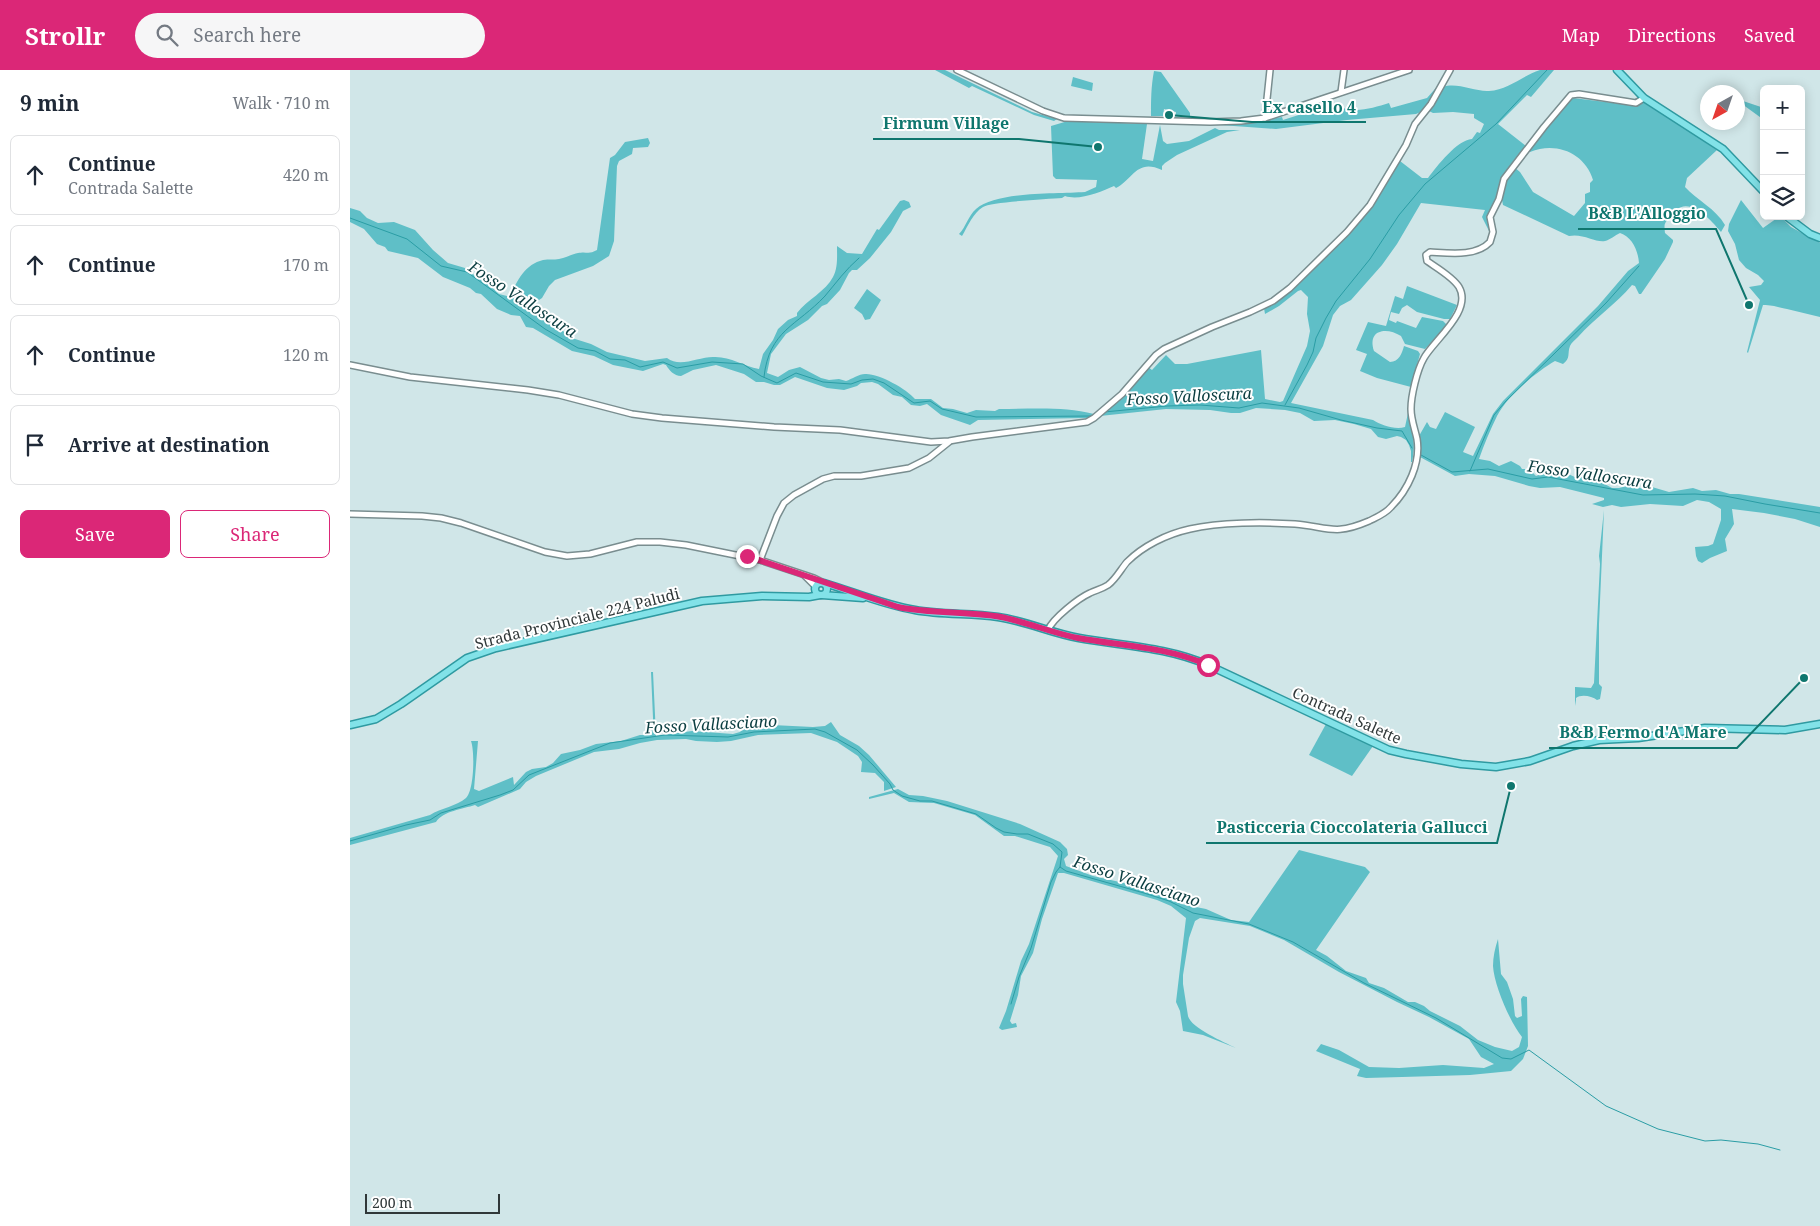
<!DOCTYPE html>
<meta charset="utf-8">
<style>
:root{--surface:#fff;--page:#f6f6f7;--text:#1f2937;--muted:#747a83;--line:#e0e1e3;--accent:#db2777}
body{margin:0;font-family:"Noto Serif",serif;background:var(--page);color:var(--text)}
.controls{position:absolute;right:15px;top:15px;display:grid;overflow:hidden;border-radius:8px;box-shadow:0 2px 12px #0003}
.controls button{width:45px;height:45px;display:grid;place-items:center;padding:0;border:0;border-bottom:1px solid var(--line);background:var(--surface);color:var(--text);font:25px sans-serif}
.compass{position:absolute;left:1350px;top:15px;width:45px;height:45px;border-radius:50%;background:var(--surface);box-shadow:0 2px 12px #0003;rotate:220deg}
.scale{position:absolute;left:15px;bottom:12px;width:135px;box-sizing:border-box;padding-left:5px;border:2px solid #303839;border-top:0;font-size:14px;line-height:18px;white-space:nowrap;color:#303839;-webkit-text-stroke:4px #fff;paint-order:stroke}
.stop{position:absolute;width:15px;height:15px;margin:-11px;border:4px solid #db2777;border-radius:50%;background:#fff}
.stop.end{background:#db2777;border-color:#fff;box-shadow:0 1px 5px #0008}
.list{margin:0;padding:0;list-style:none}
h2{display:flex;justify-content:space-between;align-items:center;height:65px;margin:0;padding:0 20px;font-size:21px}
h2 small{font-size:16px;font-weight:400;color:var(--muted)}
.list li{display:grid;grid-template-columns:32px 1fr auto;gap:15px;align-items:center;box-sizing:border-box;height:80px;margin:0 10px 10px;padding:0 10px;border:1px solid var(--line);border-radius:8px}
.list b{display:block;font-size:19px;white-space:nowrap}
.list p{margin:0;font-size:16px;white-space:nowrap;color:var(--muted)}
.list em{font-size:16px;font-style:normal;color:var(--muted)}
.actions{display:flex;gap:10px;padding:15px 20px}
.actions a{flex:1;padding:11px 0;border:1px solid var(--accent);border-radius:8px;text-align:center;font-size:18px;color:var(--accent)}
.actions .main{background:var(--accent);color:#fff}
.icon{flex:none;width:28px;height:28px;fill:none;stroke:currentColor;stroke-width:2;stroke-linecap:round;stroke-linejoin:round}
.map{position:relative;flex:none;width:1470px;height:1156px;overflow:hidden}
header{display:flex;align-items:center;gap:30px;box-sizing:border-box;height:70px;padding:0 25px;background:var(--accent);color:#fff}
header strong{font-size:24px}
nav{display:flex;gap:28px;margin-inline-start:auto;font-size:18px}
.search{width:350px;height:45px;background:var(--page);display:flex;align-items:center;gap:12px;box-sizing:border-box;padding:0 18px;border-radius:28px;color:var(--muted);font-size:19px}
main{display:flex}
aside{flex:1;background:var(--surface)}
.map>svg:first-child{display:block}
</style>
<header>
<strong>Strollr</strong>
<div class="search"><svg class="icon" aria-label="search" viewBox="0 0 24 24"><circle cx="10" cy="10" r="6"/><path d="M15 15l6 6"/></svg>Search here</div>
<nav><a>Map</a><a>Directions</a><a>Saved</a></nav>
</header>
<main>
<aside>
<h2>9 min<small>Walk · 710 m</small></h2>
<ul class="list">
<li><svg class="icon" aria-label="ahead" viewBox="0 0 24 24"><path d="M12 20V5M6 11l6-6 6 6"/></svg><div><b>Continue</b><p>Contrada Salette</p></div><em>420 m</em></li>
<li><svg class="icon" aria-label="ahead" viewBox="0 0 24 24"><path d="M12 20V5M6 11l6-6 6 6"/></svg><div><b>Continue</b></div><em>170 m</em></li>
<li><svg class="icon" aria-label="ahead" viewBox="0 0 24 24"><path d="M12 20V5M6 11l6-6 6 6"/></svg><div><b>Continue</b></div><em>120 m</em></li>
<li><svg class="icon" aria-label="arrive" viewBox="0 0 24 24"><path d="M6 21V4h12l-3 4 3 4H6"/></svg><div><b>Arrive at destination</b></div></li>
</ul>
<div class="actions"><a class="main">Save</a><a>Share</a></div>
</aside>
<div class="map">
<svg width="1470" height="1156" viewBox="0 0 1470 1156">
<rect width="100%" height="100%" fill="#d0e6e8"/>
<g fill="#5fbfc7">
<polygon points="585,0 595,0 682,42 707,49 704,51 684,45 622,16 619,18"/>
<path d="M1190 0H1204L1181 27 1177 25 1148 54 1176 76 1153 107 1148 126 1138 144V153L1141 165 1132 147 1135 140 1071 133 1047 174 1032 195 1001 230 990 236 983 245 973 276 941 333 1023 350C1031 355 1045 360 1055 357L1058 343C1063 362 1066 373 1062 392H1061V381L1059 375 1056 370 1051 367 1047 366 1036 369 1028 367 1021 359 1004 354 985 350 964 351 950 343 935 340 906 338 890 343H881L860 340 816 339 750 346 779 320 798 297 802 300 816 285 825 294H837L911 280 915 329 930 332 933 331 957 276 960 261 957 244 958 227 951 220 948 221 929 236 915 244 914 238 940 220 1007 154 1021 137 1050 91 1072 108H1078C1087 96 1107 70 1122 69L1127 62 1130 63 1134 54 1124 48V44L1103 42 1083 43 1079 41 1093 17C1107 12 1125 22 1139 21 1158 20 1172 6 1190 0Z"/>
<path d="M804 1 811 2 840 43V46L826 45V42L814 39 813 46H801C801 30 801 17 804 1Z"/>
<polygon points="723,7 743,13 742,21 721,16"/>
<path d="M1092 11C1085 23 1080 39 1066 44L997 50 926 59 870 55 896 53 932 47 933 50 986 33 988 36C1004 44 1023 38 1039 33L1041 38 1077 28Z"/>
<path d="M1223 28 1280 35 1296 32 1367 80 1337 108 1335 117C1347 130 1366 139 1375 155L1371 162C1362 151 1341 127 1326 140 1324 142 1322 144 1321 146 1314 153 1314 154 1315 163L1323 170V172L1315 189 1291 224H1289L1285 216 1282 215C1266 234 1245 248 1228 267 1225 270 1221 273 1220 276 1217 284 1221 288 1213 294L1205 291C1186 302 1157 326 1147 346 1140 360 1134 375 1129 389L1140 391 1149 396 1161 391 1170 396 1172 399H1179L1186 406 1199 401 1207 404 1216 403 1227 408 1238 405 1262 418H1269L1281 415 1293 419 1302 417 1319 422 1343 418 1352 421 1366 420 1380 424H1389L1470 437V457L1445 449 1414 443 1382 439 1384 454 1375 469 1377 481 1360 488 1352 493 1348 491 1346 486 1345 477 1358 476 1363 474 1371 450V439L1359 432 1347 430 1333 436 1300 434 1271 437 1262 435 1253 437 1242 434 1254 430V428L1210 417 1190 418 1179 416 1145 406 1119 404 1105 406 1070 387 1071 377 1069 366 1077 352 1080 357 1086 359 1095 342 1125 357 1113 382 1123 386 1143 344 1153 331 1248 236 1278 201 1289 193C1288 180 1282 167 1270 163 1265 165 1260 170 1255 171 1246 173 1233 163 1219 166L1153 135C1149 120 1156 110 1164 97L1170 102 1183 122 1224 146 1235 133V124L1240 122V113L1243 110C1235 83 1206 71 1180 82L1179 80 1195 57Z"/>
<polygon points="1393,31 1414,38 1414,50 1392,34"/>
<path d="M718 51 797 54 792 89 803 91 810 55 813 71 817 74 839 71 865 58 869 60H890L877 62 827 85 815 93 812 96V100C787 88 783 109 766 118L764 116C751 122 729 131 715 126L712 128C698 129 640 132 633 137 623 143 618 156 612 166L609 164C616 157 618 146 626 139 646 121 708 124 735 122L746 117 747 110 706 109 703 106 701 56Z"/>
<path d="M298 68 300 73 298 77 283 78 282 84 269 91 267 96 264 171 259 186 243 196 205 210 199 216 192 228 183 234 185 241 191 247 204 254 222 268 241 274 257 282 295 291 317 288C330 298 348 287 363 287 380 286 393 296 409 299L413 284 423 270 428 259 438 250 447 246V243C457 230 476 221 483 207 488 198 487 186 487 176L497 183 512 184 527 159 529 160 550 131 554 130 559 132 561 137 553 141 541 162 520 188 507 200H502L499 203 490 220 477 234 472 236 458 250 436 264 421 284 417 303 428 307 439 300 450 297 471 308 479 310 489 309 496 311C502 309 509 304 515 304 528 303 557 319 565 329H581L593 338 603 339 617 343 626 340 645 341 649 339C681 339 713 336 744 344L741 348H735L628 350 620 355 591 345 577 334 570 336 561 335 552 327 543 325 528 314 522 312 511 313 507 316 494 320 477 318 445 307 430 315H424L414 312H406L394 304 366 295 343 300 331 306C324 306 319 300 316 295L313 294 293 301 263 295 244 286 222 281 183 258 176 257 170 246 161 245 147 239 131 224 126 223 120 218 93 207 68 188 38 181 35 177 27 174 14 159 0 152V138L10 141 17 148 28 153 44 152 65 160 83 180 98 193 115 198 121 204 130 206 149 224 161 227C166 210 176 194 193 190 199 189 204 190 209 189 216 188 222 184 228 183 237 181 238 185 247 180L260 88 265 85 275 72Z"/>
<path d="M1391 130 1413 158 1430 146 1441 157 1470 173V247C1459 244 1448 242 1437 239 1427 237 1423 235 1413 235L1398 283 1397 282 1410 230 1399 217 1411 215 1414 211 1408 205 1396 198 1389 190 1385 174 1378 161 1379 154Z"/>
<path d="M1057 216 1107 235 1100 249H1094L1067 242 1057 235 1052 238 1049 244 1041 242 1039 250 1046 253 1047 251 1066 258 1072 247 1093 251 1097 255 1075 279 1055 274 1051 266C1037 257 1017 259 1024 281L1040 292C1049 292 1052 283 1054 276L1068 281 1070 284 1061 317 1027 308 1010 301 1017 284 1006 280 1018 252 1036 256 1045 226 1053 229Z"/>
<polygon points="517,219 531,230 520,249 515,250 512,244 504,238"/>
<path d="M1254 440 1249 554V614L1252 617 1250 629 1247 630C1242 626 1231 624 1226 628V636L1225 630V617L1241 618 1244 613 1250 494 1249 486Z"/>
<path d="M301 602H303L306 666 342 661 383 664 390 662 395 657 413 659 422 655 463 657 475 656 481 652 490 665 509 676 519 685 546 717 534 721V712L525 703 511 702 512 692 508 686 487 672 461 663 408 665 381 671 367 672 346 671 336 669 307 670 290 673 269 679 244 682 186 706 176 712 170 719 128 737 125 735C113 739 93 741 86 752L0 775V768L80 745C91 738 107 736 116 728 124 721 125 682 121 671H128L124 719 129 721 163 707 164 715 176 702 182 699 196 697 203 693 211 684 230 680 246 674 271 671 290 665H302L303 648Z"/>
<polygon points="976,654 1023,676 1002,706 959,685"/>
<path d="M548 719 559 725 573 726 597 731 670 754 710 772 717 779 718 785 714 789 716 796 743 806 774 813 797 820 799 817 810 825 831 834 856 839 881 850 899 852 949 780 1015 797 1020 802 966 880 977 886 996 901 1016 908 1019 913 1034 918 1058 932H1065L1074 936 1080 941 1110 956 1128 970 1145 977 1162 981 1169 977 1172 967C1160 952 1144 915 1143 896 1143 887 1145 878 1148 869L1151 904 1157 912 1163 929 1165 946 1167 948 1172 946 1171 929 1173 926 1177 927 1178 976 1173 989 1161 1001 1120 1005 1052 1007 1016 1008 1007 1006 1010 999 966 981 971 974 989 980 1019 997 1049 998 1093 995 1134 998 1144 994 1131 987 1119 969 1079 947 1047 932 989 902 934 870 900 856 850 848 845 851 839 868 833 905V914L838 946C841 958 874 972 886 978L853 965 833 961 830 941 826 932 836 848 821 836 807 830 714 803H708L692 849 683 883 671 906 668 925 660 951 662 954 666 953 667 957 652 960 649 958 656 941 671 891 679 874 708 786 700 777 665 766H654L625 745 584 733 559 732 544 723 519 729V727Z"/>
</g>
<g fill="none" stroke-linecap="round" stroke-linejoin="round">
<g stroke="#2a9da5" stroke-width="1">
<polyline points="0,148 57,169 91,196 117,202 195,259 228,278 245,281 260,289 275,290 290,297 313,292 327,298 362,292 393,294 411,306 427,313 446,303 473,312 501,314 512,310 523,309 534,313 564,333 580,331 592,339 626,347 742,346"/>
<path d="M414 307C419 260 447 256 475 226 486 213 496 199 509 188"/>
<polyline points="935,335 957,295 963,282 966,268 976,248 986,231 1020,189 1049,145 1075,114 1146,54 1197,0"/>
<polyline points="754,342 817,336 850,335 889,338 912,333 949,338 991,350 1027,358 1052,361 1062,378"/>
<polyline points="1071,385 1102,402 1138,399 1182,409 1198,407 1293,425 1345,424 1375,426 1415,434 1470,443"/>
<polyline points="1120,401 1144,345 1156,331 1256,233 1289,196"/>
<polyline points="0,771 56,755 80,750 91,743 150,725 163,720 179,705 260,673 315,665 378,667 404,662 465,659 475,662 507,680 523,695 540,714 543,720 552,726 570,731 582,731 626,744 646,758 654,762 667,764 678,764 703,774 712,782 710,797 716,801 794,823 819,831 843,843 899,854 943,872 1014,913 1086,948 1152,988 1161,989 1179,980 1256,1036 1308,1059 1355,1071 1371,1070 1408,1074 1430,1080"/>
<polyline points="661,934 669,907 681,878 701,812 706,802 710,797"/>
</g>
<defs>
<g id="minor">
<polyline points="607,0 693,41 714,48 860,52 891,51 915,48 1059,0"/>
<polyline points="991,22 994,0"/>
<polyline points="915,48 920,0"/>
<polyline points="0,295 60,307 178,320 209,325 282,344 312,348 424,357 490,360 581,372 599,371 622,367 737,352 744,348 772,324 806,285 814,279 862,257 900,242 923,231 940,218 997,162 1020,135 1056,75 1065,54 1081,34 1100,0"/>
<polyline points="0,444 72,446 91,448 111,453 195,482 217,486 240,484 287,472 310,472 336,475 410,490 464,508 472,512"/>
<polyline points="410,490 427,446 434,433 444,425 473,409 484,406 511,406 559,398 579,388 599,372"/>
<polyline points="455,506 465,516"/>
<path d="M698 560C703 548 729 528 740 523 746 520 752 519 758 515 766 509 771 499 777 492 793 476 817 464 840 459 870 452 914 452 945 454 979 457 984 466 1019 451 1027 447 1035 444 1041 437 1058 420 1071 393 1067 369 1065 359 1061 350 1061 339 1061 326 1067 300 1074 288 1084 270 1123 241 1109 217 1103 207 1087 198 1077 191L1076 185 1080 182C1099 183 1126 187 1140 172L1143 162 1140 147 1149 129 1154 109 1194 57 1221 25 1229 24 1286 33 1294 28"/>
</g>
<g id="major">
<polyline points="1267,0 1294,28 1373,79 1414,122"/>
<polyline points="1436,146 1460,164 1470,168"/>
<circle cx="471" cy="519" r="6"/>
<path d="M474 513C504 522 534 535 565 540 592 545 621 543 648 547 676 551 701 563 729 568 773 576 817 577 858 595L1039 680 1056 684 1111 694 1146 697 1180 691 1223 676 1249 670 1288 668 1355 658 1435 660 1470 654"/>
<polyline points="472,525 513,528"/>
<polyline points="0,655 26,649 51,634 117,588 146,578 352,531 412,526 459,527 470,525"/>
</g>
</defs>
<use href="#minor" stroke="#798d8f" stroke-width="8"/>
<use href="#major" stroke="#2f9aa1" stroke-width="9"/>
<use href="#minor" stroke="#fff" stroke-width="5"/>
<use href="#major" stroke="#82e2e8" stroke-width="6"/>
</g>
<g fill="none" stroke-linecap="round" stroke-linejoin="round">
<path stroke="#db2777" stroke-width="6" d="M397 486 548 537C582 544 617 541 651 547 677 552 702 563 728 568 772 576 817 577 858 595"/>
</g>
<g text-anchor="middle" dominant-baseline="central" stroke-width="4" stroke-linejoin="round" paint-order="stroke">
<g font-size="15" fill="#303839" stroke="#fff">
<text transform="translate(227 548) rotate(-14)">Strada Provinciale 224 Paludi</text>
<text transform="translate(997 645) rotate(24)">Contrada Salette</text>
</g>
<g font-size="16" font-style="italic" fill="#0b3e41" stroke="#fff">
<text transform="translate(173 229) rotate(33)">Fosso Valloscura</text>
<text transform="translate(839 326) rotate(-3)">Fosso Valloscura</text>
<text transform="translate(1240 404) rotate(8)">Fosso Valloscura</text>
<text transform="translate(361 654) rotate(-3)">Fosso Vallasciano</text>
<text transform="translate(787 811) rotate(18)">Fosso Vallasciano</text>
</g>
</g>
<path fill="none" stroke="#0f766e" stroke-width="2" d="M819 45L902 52H1016M748 77L669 69H523M1399 235L1366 159H1228M1454 608L1387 678H1199M1161 716L1147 773H856"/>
<g fill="#0f766e" stroke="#fff" stroke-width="2">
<circle cx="819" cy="45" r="5"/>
<circle cx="748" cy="77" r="5"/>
<circle cx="1399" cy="235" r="5"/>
<circle cx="1454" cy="608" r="5"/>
<circle cx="1161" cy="716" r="5"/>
</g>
<g font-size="16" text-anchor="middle" font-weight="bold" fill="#0f766e" stroke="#fff" stroke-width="4" stroke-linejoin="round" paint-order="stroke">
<text x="959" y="43">Ex casello 4</text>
<text x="596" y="59">Firmum Village</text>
<text x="1297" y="149">B&amp;B L'Alloggio</text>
<text x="1293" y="668">B&amp;B Fermo d'A Mare</text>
<text x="1002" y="763">Pasticceria Cioccolateria Gallucci</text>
</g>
</svg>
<div class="controls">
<button>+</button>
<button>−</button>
<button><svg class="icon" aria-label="layers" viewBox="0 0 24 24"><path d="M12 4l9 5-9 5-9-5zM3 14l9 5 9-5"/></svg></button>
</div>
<svg class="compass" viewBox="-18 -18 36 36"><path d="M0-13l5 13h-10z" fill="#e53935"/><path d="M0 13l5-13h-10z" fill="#747a83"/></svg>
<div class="scale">200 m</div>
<div class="stop" style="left:858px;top:595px"></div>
<div class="stop end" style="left:397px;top:486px"></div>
</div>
</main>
